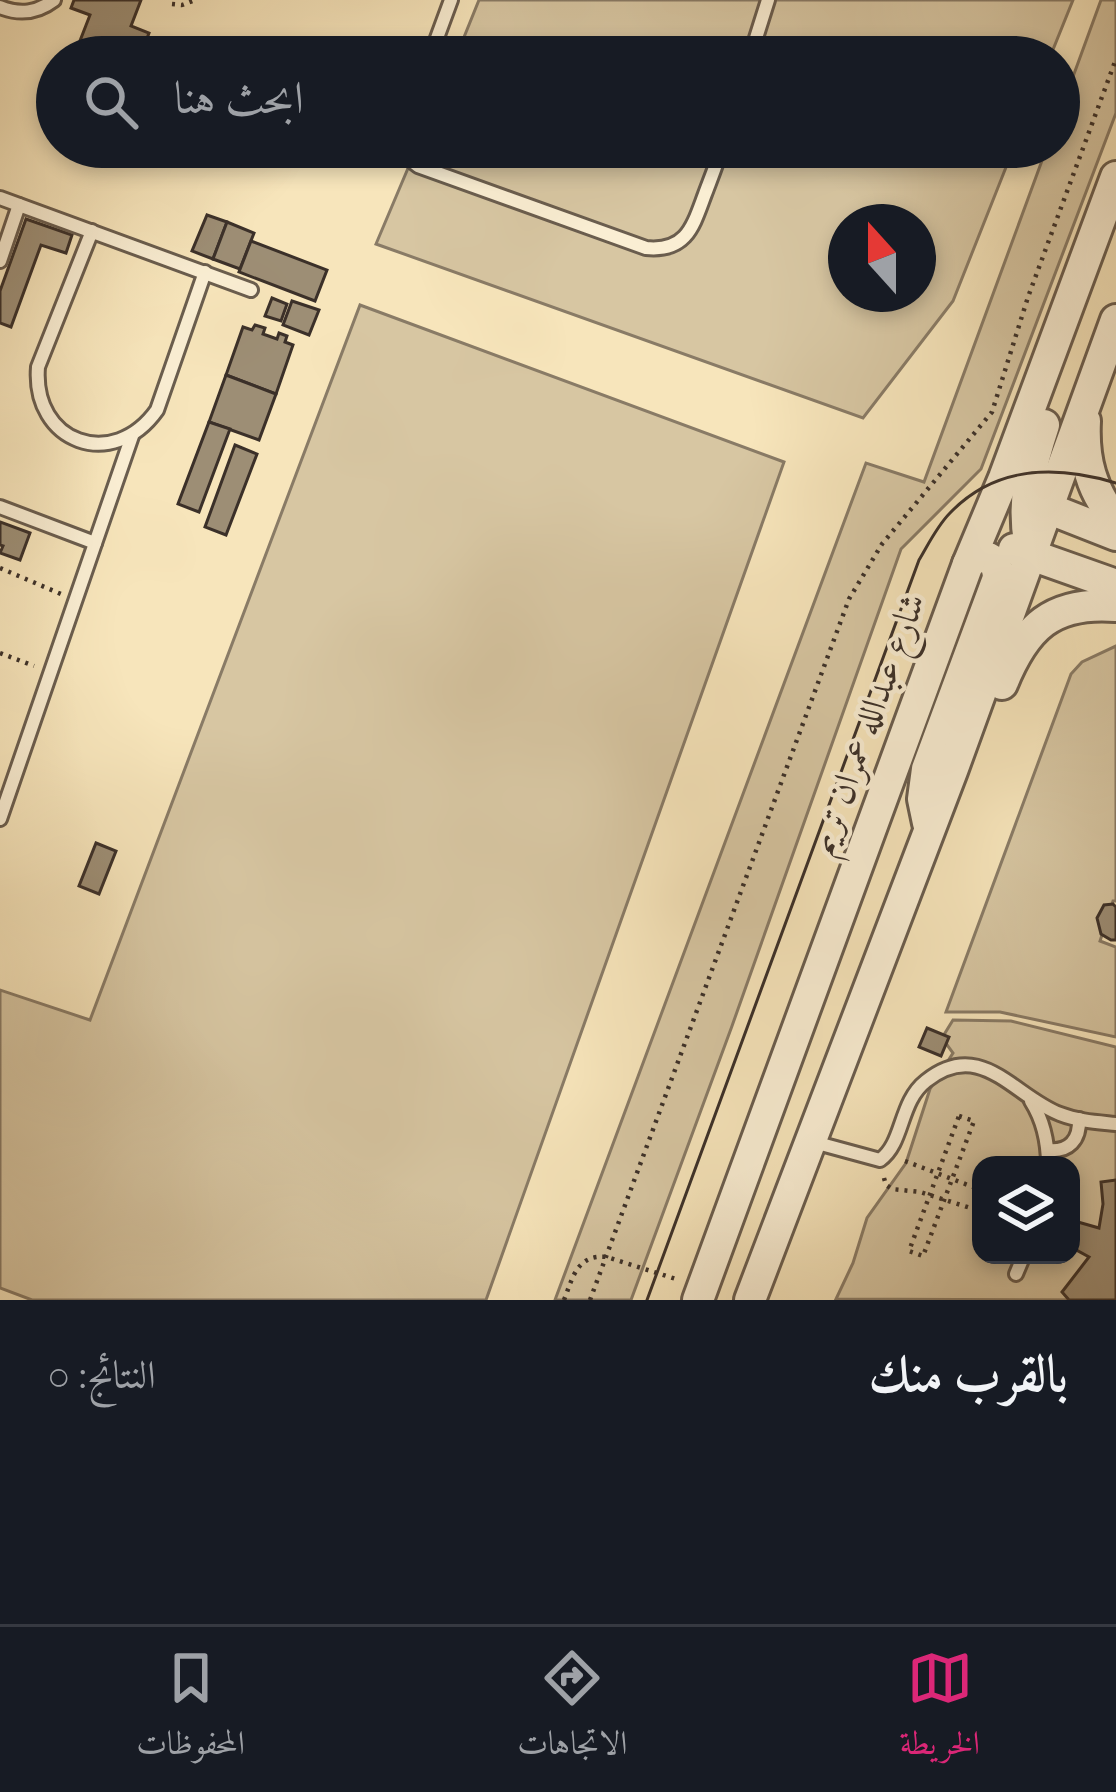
<!DOCTYPE html>
<html lang="ar">
<meta charset="utf-8">
<style>
:root{--surface:#171b24;--page:#20242c;--text:#f1f3f6;--muted:#9ea1a6;--line:#363941;--accent:#db2777}
body{margin:0;font-family:"IM FELL French Canon",Amiri,serif;background:var(--page);color:var(--text);direction:rtl}
.controls{position:absolute;right:36px;bottom:36px;display:grid;overflow:hidden;border-radius:24px;box-shadow:0 6px 18px #0003}
.controls button{width:108px;height:108px;display:grid;place-items:center;padding:0;border:0;border-bottom:3px solid var(--line);background:var(--surface);color:var(--text);font:60px sans-serif}
.compass{position:absolute;left:828px;top:204px;width:108px;height:108px;border-radius:50%;background:var(--surface);box-shadow:0 6px 18px #0003;rotate:339deg}
.list{margin:0;padding:0;list-style:none}
h2{display:flex;justify-content:space-between;align-items:center;height:156px;margin:0;padding:0 48px;font-size:51px}
h2 small{font-size:39px;font-weight:400;color:var(--muted)}
.icon{flex:none;width:66px;height:66px;fill:none;stroke:currentColor;stroke-width:2;stroke-linecap:round;stroke-linejoin:round}
.map{position:relative;flex:none;width:1116px;height:1300px;overflow:hidden;direction:ltr}
.search{position:absolute;background:var(--surface);box-shadow:0 6px 18px #0003;left:36px;right:36px;top:36px;height:132px;display:flex;align-items:center;gap:30px;box-sizing:border-box;padding:0 42px;border-radius:66px;color:var(--muted);font-size:45px}
.sheet{height:324px;background:var(--surface)}
nav{display:flex;justify-content:space-around;align-items:center;box-sizing:border-box;height:168px;border-top:3px solid var(--line);background:var(--surface);font-size:33px;color:var(--muted)}
nav a{display:grid;justify-items:center;gap:6px}
nav .on{color:var(--accent)}
.map>svg:first-child{display:block}
</style>
<div class="map">
<svg width="1116" height="1300" viewBox="0 0 1116 1300">
<rect width="100%" height="100%" fill="#f7e5bb"/>
<filter id="stains"><feTurbulence type="fractalNoise" baseFrequency=".00167" numOctaves="4"/><feColorMatrix values="0 0 0 0 .2 0 0 0 0 .09 0 0 0 0 .02 0 0 0 .5 -.17"/></filter>
<radialGradient id="worn" r=".72"><stop offset=".6" stop-color="#630" stop-opacity="0"/><stop offset="1" stop-color="#630" stop-opacity=".3"/></radialGradient>
<g fill="#d7c6a2" stroke="#897b66" stroke-width="3" fill-rule="evenodd">
<polygon points="479,0 1073,0 1050,57 456,57"/>
<polygon points="1101,0 1116,0 1116,113 981,469 901,549 732,1026 631,1300 555,1300 866,463 924,482 1047,147 1059,147 1059,115"/>
<path d="M417 147H1014L953 301 863 418 376 244ZM846 222H918V294H846Z"/>
<polygon points="360,305 784,462 486,1300 32,1300 0,1288 0,990 90,1020"/>
<polygon points="1116,646 1116,901 1113,901 1100,941 1116,947 1116,1037 1000,1012 946,1012 1071,674 1082,662"/>
<path d="M953 1020 1011 1021 1116 1047V1300L836 1299 853 1263 867 1218 906 1163 930 1089 953 1053 942 1038ZM981 1165H1071V1255H981Z"/>
</g>
<g fill="#9d8e75" stroke="#3b3029" stroke-width="3">
<polygon points="74,0 141,0 131,26 149,33 140,57 125,57 111,51 107,57 78,46 90,15 71,8"/>
<polygon points="207,215 227,222 213,259 192,251"/>
<polygon points="26,219 72,235 66,253 41,245 11,327 0,323 0,291"/>
<polygon points="227,222 254,233 240,269 213,259"/>
<polygon points="251,241 327,270 315,301 239,272"/>
<polygon points="272,298 287,304 281,321 265,316"/>
<polygon points="292,301 319,310 309,335 283,325"/>
<polygon points="255,325 265,328 263,334 277,339 279,333 287,336 285,342 293,345 276,394 226,375 243,327 252,330"/>
<polygon points="226,375 276,394 259,440 209,422"/>
<polygon points="209,422 230,429 199,512 178,504"/>
<polygon points="235,445 257,454 226,535 205,527"/>
<polygon points="0,522 30,533 20,560 0,553 3,546 0,545"/>
<polygon points="96,843 116,851 99,894 79,886"/>
<polygon points="1113,904 1116,907 1116,940 1111,940 1101,934 1097,918 1104,905"/>
<polygon points="927,1028 949,1037 941,1056 919,1047"/>
<polygon points="1116,1180 1116,1300 1069,1300 1062,1292 1089,1257 1071,1247 1071,1220 1099,1228 1103,1204 1101,1182"/>
</g>
<g fill="none" stroke-linecap="round" stroke-linejoin="round">
<defs>
<g id="service">
<path d="M0 7C20 15 37 13 54 0"/>
<polyline points="430,57 451,0"/>
<polyline points="750,57 768,0"/>
<path d="M403 147 409 159 418 166 646 248C687 252 693 226 705 194 711 178 717 163 722 147"/>
<polyline points="0,198 251,290"/>
<path d="M92 231 38 367C32 443 113 472 157 410L205 272"/>
<polyline points="0,261 19,205"/>
<polyline points="0,507 95,543"/>
<polyline points="0,819 132,436"/>
<path d="M1031 1101C1043 1120 1048 1143 1048 1165"/>
<path d="M810 1141 880 1160C904 1143 899 1102 926 1081 981 1037 1014 1097 1060 1114 1078 1121 1097 1122 1116 1124"/>
<path d="M1048 1150C1069 1152 1080 1140 1079 1119"/>
<polyline points="1016,1274 1024,1255"/>
</g>
<g id="tertiary">
<path d="M1085 421C1083 459 1091 491 1116 520"/>
<polyline points="1032,502 1116,535"/>
<path d="M1029 542C1022 501 1031 464 1044 425"/>
<polyline points="1014,549 1116,585"/>
<path d="M1002 684C1025 627 1052 601 1116 606"/>
<path d="M928 823 923 799 927 769 998 578C998 557 982 550 968 564"/>
<polyline points="698,1300 968,564 1004,478 1116,177"/>
<polyline points="750,1300 952,771 1116,320"/>
</g>
</defs>
<use href="#service" stroke="#6a5d4e" stroke-width="18"/>
<use href="#tertiary" stroke="#6a5d4e" stroke-width="36"/>
<g stroke="#3b3029" stroke-width="4.5" stroke-dasharray="3 6" stroke-linecap="butt">
<polyline points="172,4 182,5 195,0"/>
<polyline points="0,568 61,594"/>
<polyline points="0,653 34,666"/>
<polygon points="959,1116 974,1121 923,1256 909,1251"/>
<polyline points="905,1161 981,1190"/>
<polyline points="884,1178 886,1185 892,1189 920,1192 980,1211"/>
<path d="M564 1300C573 1277 577 1254 607 1257L679 1280"/>
<polyline points="590,1300 849,599 882,544 992,412 1028,297 1116,59"/>
</g>
<use href="#service" stroke="#faeed3" stroke-width="12"/>
<use href="#tertiary" stroke="#faeed3" stroke-width="30"/>
<path stroke="#3b3029" stroke-width="3" d="M647 1300 919 560C928 545 937 526 950 513 996 465 1056 465 1116 483"/>
</g>
<g text-anchor="middle" dominant-baseline="central" stroke-width="9" stroke-linejoin="round" paint-order="stroke">
<g font-size="36" fill="#3b3029" stroke="#faeed3">
<text transform="translate(867 724) rotate(-70)">شارع عبدالله عمران تريم</text>
</g>
</g>
<rect width="100%" height="100%" filter="url(#stains)"/>
<rect width="100%" height="100%" fill="url(#worn)"/>
</svg>
<div class="controls">
<button><svg class="icon" aria-label="layers" viewBox="0 0 24 24"><path d="M12 4l9 5-9 5-9-5zM3 14l9 5 9-5"/></svg></button>
</div>
<svg class="compass" viewBox="-18 -18 36 36"><path d="M0-13l5 13h-10z" fill="#e53935"/><path d="M0 13l5-13h-10z" fill="#9ea1a6"/></svg>
<div class="search"><svg class="icon" aria-label="search" viewBox="0 0 24 24"><circle cx="10" cy="10" r="6"/><path d="M15 15l6 6"/></svg>ابحث هنا</div>
</div>
<section class="sheet">
<h2>بالقرب منك<small>النتائج: 0</small></h2>
<ul class="list">
</ul>
</section>
<nav>
<a class="on"><svg class="icon" aria-label="map" viewBox="0 0 24 24"><path d="M3 6l6-2 6 2 6-2v14l-6 2-6-2-6 2zM9 4v14M15 6v14"/></svg>الخريطة</a>
<a><svg class="icon" aria-label="directions" viewBox="0 0 24 24"><path d="M12 3l9 9-9 9-9-9zM9 14v-3h6M13 9l2 2-2 2"/></svg>الاتجاهات</a>
<a><svg class="icon" aria-label="saved" viewBox="0 0 24 24"><path d="M7 4h10v16l-5-4-5 4z"/></svg>المحفوظات</a>
</nav>
